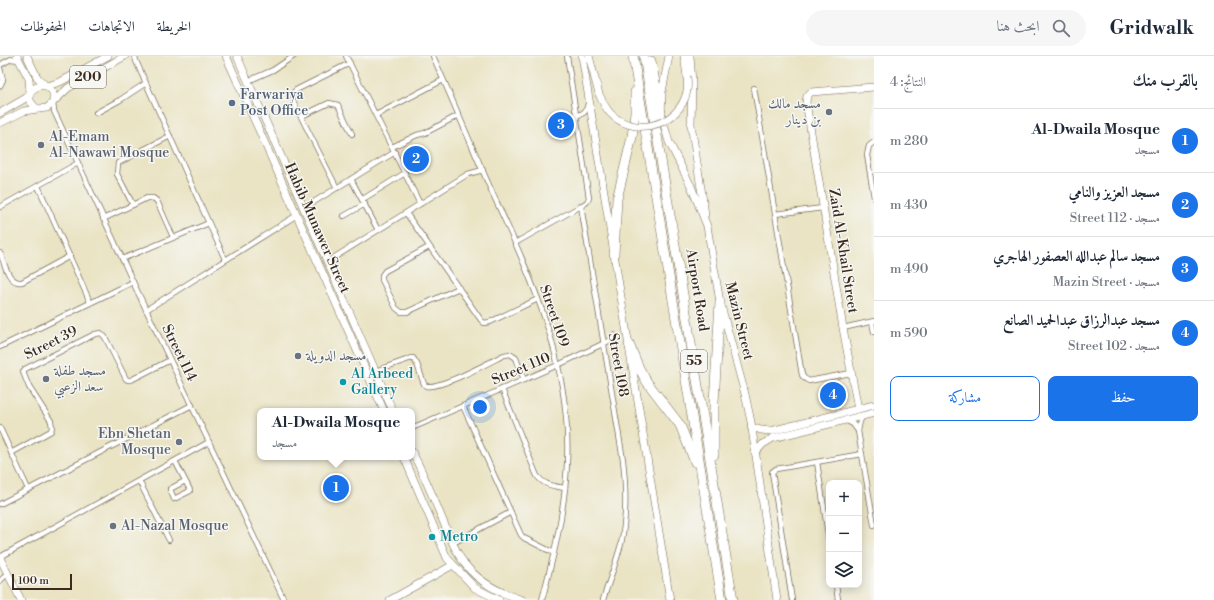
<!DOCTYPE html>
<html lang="ar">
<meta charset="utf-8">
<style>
:root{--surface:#fff;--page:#f6f6f7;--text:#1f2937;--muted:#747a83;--line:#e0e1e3;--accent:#1a73e8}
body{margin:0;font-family:"Libre Bodoni",Amiri,serif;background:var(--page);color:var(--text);direction:rtl}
.controls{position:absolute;right:12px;bottom:12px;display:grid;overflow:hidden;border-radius:8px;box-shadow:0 2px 10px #0003}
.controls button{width:36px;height:36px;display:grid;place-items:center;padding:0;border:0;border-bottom:1px solid var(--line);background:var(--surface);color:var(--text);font:20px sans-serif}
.scale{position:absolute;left:12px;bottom:10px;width:60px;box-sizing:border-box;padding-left:4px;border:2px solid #3b2a1e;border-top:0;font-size:11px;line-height:14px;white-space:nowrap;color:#3b2a1e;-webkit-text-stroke:3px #f6f6f2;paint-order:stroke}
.you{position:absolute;left:480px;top:351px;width:14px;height:14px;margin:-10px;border:3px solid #fff;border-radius:50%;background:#1a73e8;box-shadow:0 0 0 6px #1a73e833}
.badge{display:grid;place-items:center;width:26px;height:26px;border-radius:50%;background:var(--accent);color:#fff;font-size:13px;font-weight:700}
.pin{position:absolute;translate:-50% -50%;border:2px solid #fff;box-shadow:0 1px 4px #0006}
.popup{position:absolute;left:257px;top:352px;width:158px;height:52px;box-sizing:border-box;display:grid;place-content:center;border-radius:8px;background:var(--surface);filter:drop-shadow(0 1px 3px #0005);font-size:13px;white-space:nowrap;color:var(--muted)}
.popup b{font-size:15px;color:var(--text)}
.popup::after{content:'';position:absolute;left:50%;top:100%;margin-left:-8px;border:8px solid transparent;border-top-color:var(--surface)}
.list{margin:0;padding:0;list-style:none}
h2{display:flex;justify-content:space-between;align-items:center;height:52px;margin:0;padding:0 16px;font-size:17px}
h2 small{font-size:13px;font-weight:400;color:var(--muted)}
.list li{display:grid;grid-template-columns:26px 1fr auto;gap:12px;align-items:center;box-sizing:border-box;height:64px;padding:0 16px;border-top:1px solid var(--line)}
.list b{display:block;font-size:15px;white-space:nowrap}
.list p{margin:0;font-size:13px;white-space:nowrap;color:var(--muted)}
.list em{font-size:13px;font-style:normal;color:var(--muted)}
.actions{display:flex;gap:8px;padding:12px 16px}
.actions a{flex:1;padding:9px 0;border:1px solid var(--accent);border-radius:8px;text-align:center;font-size:14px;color:var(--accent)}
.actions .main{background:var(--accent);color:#fff}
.icon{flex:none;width:22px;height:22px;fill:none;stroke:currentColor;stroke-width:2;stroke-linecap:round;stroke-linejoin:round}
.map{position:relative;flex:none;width:874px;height:544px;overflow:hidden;direction:ltr}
header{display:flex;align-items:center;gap:24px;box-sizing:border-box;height:56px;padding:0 20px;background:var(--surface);border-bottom:1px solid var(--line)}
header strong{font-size:19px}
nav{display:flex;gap:22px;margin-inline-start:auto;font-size:14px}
.search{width:280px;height:36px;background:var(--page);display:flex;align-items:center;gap:10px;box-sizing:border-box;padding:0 14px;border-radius:22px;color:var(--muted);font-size:15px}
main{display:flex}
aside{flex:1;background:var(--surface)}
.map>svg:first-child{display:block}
</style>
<header>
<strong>Gridwalk</strong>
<div class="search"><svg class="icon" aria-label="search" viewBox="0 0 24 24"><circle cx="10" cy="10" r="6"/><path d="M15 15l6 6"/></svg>ابحث هنا</div>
<nav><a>الخريطة</a><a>الاتجاهات</a><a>المحفوظات</a></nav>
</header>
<main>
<aside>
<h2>بالقرب منك<small>النتائج: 4</small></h2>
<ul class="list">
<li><span class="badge">1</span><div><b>Al-Dwaila Mosque</b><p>مسجد</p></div><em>280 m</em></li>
<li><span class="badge">2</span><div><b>مسجد العزيز والنامي</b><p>مسجد · Street 112</p></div><em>430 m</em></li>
<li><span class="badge">3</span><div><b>مسجد سالم عبدالله العصفور الهاجري</b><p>مسجد · Mazin Street</p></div><em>490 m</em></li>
<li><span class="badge">4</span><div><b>مسجد عبدالرزاق عبدالحميد الصانع</b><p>مسجد · Street 102</p></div><em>590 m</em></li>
</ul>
<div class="actions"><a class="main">حفظ</a><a>مشاركة</a></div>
</aside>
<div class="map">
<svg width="874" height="544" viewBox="0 0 874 544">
<rect width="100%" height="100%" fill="#f6f6f2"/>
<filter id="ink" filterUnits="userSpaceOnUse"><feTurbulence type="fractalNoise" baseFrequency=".025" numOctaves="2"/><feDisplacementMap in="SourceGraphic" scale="8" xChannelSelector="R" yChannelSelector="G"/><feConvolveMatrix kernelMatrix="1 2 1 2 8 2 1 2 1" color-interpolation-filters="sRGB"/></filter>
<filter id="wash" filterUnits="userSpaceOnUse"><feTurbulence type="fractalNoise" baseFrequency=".012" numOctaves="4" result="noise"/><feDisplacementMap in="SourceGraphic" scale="16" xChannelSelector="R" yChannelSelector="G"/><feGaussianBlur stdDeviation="0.9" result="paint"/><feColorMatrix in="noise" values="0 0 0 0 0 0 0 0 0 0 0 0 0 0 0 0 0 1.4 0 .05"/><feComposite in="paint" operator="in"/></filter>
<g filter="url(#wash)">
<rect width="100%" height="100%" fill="#eae4c4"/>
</g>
<g filter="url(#ink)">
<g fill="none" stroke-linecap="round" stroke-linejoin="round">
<defs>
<g id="street">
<polyline points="135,0 136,5 225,203"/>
<polyline points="346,0 420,148"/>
<path d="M433 0C453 45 472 91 492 136 532 223 572 309 567 407 565 454 554 499 542 544"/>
<polyline points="0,9 11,3 19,4"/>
<polyline points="0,12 3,24 0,30"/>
<polyline points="248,25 273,14 294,0"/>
<polyline points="754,32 802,319 804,322 809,325 851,317"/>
<polyline points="53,47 54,55 133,226 284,544"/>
<polyline points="96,57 120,44 146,27"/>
<polyline points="376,59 443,24"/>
<path d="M577 59C584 58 587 55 588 47"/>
<polyline points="302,60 329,47 338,49 352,78"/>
<polyline points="874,86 869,90 867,99 874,142"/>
<polyline points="392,91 417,79 425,77 459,59"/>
<polyline points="351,123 378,174"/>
<polyline points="38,130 90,246"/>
<polyline points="337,132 293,45 293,37 296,34 350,7"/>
<polyline points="363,143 405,117"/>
<polyline points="133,149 117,118 118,107 170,80"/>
<path d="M581 150 623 404C626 431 627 461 621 488 616 507 609 525 603 544"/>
<polyline points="0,151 78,107"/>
<polyline points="304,152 395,96"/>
<polyline points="406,157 481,264 484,267 490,266 538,243"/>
<polyline points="775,158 823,152"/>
<polyline points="344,160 365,148"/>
<polyline points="103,163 147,142 153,142 157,145 173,181"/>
<polyline points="515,187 581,150 587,146 589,142 567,0"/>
<polyline points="429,191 385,215 382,219 382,224 396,252 401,256 407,256 459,232"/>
<path d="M0 197C5 208 8 228 22 226L70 200"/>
<polyline points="122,203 209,167"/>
<polyline points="327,206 468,118 483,114"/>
<polyline points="146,254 297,159"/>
<polyline points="872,266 874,276"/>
<polyline points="843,272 874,265"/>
<polyline points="0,291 133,226"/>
<path d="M375 315 409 303 413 302 417 308 424 328 426 330C441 333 488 307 504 299L510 298 516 302 524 324"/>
<path d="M502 333 537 420C545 430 554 430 565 432"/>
<polyline points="463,350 521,479 524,482 554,497"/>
<polyline points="845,364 853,368 858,375 874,469"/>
<polyline points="0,372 28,433"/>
<polyline points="412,372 558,309 611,284 614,279"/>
<polyline points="858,375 860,365 863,360"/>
<polyline points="11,397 51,375 52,371 51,365 29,331 23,316 25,313 95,278 101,277 105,281 126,323 128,324 131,324 170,304"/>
<polyline points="175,405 190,434 190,435 174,443 170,433 185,425"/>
<polyline points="817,406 829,485"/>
<polyline points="139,425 169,484"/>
<polyline points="0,448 192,349"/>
<polyline points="453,487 511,456"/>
<polyline points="0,501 209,386"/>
<polyline points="0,525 8,517"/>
<polyline points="836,529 838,544"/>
<polyline points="792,544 772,416 776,413 862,398"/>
</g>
<g id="secondary">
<polyline points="17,0 29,23 30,37"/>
<polyline points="27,0 37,21 45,29"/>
<polyline points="226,0 384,355"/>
<polyline points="237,0 393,355"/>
<polyline points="858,353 843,272 806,46 807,40 811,36 874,31"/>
<polyline points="751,371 761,374 771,375 874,349"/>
<path d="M412 396C425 420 435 446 446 472 451 483 456 497 464 507 479 527 500 537 523 544"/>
<polyline points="755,397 763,388 773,382 874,357"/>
<polyline points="404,401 447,502 475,532 499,544"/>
<polyline points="0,502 21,544"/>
<polyline points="390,544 453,509"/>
</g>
<g id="primary">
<polyline points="582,0 670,544"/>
<polyline points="589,0 599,38"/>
<polyline points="669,0 662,36 661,57 665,72 669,86 691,130 707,170 720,246 745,338 751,366 777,544"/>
<polyline points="684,0 687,20"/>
<polyline points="690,0 692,27 691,68 705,158"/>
<polyline points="47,30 60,26 108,0"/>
<polyline points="53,46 53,36 47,30 38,30 32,34 30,37 30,45 35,51 38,53 47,52 68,32 125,0"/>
<polyline points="0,57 26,42 30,38"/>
<polyline points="0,67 24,55 38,53"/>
</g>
<g id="highway">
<polyline points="633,0 722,544"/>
<polyline points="644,0 733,544"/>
<polyline points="651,5 661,57"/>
<polyline points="614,198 617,143 632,81 635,56 635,36"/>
<polyline points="629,288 639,312 647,326 680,369 695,406"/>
<polyline points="714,399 714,346 720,246"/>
</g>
</defs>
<use href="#street" stroke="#786b58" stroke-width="6"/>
<use href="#secondary" stroke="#786b58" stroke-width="8"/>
<use href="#primary" stroke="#786b58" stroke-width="8"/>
<use href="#highway" stroke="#786b58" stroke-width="10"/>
<use href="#street" stroke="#fff" stroke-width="4.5"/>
<use href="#secondary" stroke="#fff" stroke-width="7"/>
<use href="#primary" stroke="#fff" stroke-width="7"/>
<use href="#highway" stroke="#fff" stroke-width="9"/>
<defs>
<path id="primary-bridge" d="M599 38C602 45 605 51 610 57 632 80 673 72 685 42 688 35 688 28 687 20"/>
</defs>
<use href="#primary-bridge" stroke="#786b58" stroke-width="8" stroke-linecap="butt"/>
<use href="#primary-bridge" stroke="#fff" stroke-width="7"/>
</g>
</g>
<circle fill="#5c6f8a" stroke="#f6f6f2" stroke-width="1.5" cx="232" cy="47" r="4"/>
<g fill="#6b7280" stroke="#f6f6f2" stroke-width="1.5">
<circle cx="829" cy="56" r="4"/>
<circle cx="41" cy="89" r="4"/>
<circle cx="298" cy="300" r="4"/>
<circle cx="46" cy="323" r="4"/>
<circle cx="179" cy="386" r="4"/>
<circle cx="113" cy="470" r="4"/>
</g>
<g fill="#0f9aa8" stroke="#f6f6f2" stroke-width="1.5">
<circle cx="343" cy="326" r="4"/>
<circle cx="432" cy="481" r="4"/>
</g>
<g text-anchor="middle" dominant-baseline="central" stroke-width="3" stroke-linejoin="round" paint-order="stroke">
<g fill="#f6f6f2" stroke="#73675e" stroke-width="1">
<rect x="70" y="10" width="36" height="22" rx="3"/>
<rect x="681" y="294" width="26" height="22" rx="3"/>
</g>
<g font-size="13" font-weight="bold" fill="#3b2a1e">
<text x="88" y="21">200</text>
<text x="694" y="305">55</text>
</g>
<g font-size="14" fill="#4e5e75" stroke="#f6f6f2" text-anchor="start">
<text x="240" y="39">Farwariya<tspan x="240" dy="16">Post Office</tspan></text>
</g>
<g font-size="14" fill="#5b616d" stroke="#f6f6f2" text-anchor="start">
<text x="821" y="48" text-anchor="end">مسجد مالك<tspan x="821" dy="16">بن دينار</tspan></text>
<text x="49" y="81">Al-Emam<tspan x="49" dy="16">Al-Nawawi Mosque</tspan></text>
<text x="306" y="300">مسجد الدويلة</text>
<text x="54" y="315">مسجد طفلة<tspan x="54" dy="16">سعد الزعبي</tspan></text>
<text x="171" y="378" text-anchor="end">Ebn Shetan<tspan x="171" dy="16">Mosque</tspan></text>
<text x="121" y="470">Al-Nazal Mosque</text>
</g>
<g font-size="14" fill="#3b2a1e" stroke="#f6f6f2">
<text transform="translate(317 172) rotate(66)">Habib Munawer Street</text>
<text transform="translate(843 195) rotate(81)">Zaid Al-Khail Street</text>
<text transform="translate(697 234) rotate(81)">Airport Road</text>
<text transform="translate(554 260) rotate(71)">Street 109</text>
<text transform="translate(739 265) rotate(76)">Mazin Street</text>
<text transform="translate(51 287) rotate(-27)">Street 39</text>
<text transform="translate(179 297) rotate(64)">Street 114</text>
<text transform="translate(618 309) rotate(80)">Street 108</text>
<text transform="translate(521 313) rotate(-23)">Street 110</text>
</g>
<g font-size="14" fill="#0d838f" stroke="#f6f6f2" text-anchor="start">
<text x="351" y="318">Al Arbeed<tspan x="351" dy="16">Gallery</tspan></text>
<text x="440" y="481">Metro</text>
</g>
</g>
</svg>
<div class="controls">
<button>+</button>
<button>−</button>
<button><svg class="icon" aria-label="layers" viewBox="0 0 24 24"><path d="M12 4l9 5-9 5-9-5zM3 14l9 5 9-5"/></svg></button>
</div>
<div class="scale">100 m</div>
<div class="you"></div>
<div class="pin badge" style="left:336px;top:432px">1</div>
<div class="popup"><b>Al-Dwaila Mosque</b>مسجد</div>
<div class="pin badge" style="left:416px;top:103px">2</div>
<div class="pin badge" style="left:561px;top:69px">3</div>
<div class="pin badge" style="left:833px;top:339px">4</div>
</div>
</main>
